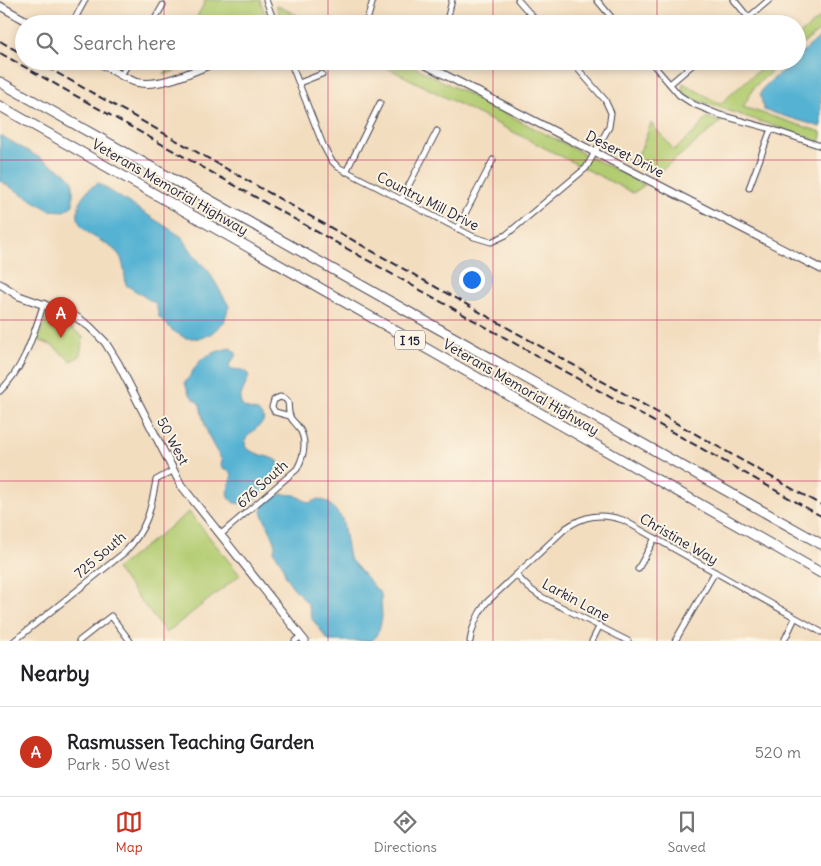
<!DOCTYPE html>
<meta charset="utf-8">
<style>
:root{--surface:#fff;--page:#f2f2f2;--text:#202124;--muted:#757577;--line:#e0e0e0;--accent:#c8321e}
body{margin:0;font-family:Delius,sans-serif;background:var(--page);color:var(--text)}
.you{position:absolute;left:471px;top:279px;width:18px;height:18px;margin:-12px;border:4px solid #fff;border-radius:50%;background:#1a73e8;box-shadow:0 0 0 8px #1a73e833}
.badge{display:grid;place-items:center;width:32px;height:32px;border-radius:50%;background:var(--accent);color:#fff;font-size:16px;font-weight:700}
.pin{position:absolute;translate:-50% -41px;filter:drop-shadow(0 1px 2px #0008)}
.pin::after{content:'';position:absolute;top:26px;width:18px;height:15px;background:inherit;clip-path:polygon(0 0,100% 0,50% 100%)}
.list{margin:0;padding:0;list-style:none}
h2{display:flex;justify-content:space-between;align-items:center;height:65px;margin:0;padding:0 20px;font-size:21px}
h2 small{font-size:16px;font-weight:400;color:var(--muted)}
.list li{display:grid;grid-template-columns:32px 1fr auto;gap:15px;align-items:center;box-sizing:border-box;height:90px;padding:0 20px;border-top:1px solid var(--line)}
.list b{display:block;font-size:19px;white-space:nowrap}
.list p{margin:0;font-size:16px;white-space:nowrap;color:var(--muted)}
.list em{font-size:16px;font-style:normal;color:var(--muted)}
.icon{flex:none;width:28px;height:28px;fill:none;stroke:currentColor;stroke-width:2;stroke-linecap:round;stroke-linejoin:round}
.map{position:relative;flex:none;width:821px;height:641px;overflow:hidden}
.search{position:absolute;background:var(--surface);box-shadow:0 2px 8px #0003;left:15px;right:15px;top:15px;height:55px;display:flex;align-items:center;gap:12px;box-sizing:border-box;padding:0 18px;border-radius:28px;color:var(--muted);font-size:19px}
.sheet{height:155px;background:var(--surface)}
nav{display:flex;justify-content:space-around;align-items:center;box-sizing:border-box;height:70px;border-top:1px solid var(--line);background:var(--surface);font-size:14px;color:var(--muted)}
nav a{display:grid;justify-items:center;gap:2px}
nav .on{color:var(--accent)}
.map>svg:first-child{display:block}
</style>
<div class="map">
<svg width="821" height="641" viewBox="0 0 821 641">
<rect width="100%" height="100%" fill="#fcf5e5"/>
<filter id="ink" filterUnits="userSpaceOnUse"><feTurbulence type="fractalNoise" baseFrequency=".02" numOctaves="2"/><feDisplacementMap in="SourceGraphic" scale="10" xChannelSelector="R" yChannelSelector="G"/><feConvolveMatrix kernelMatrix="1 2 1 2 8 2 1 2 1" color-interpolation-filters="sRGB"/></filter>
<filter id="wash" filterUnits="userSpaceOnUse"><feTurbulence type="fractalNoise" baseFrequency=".0096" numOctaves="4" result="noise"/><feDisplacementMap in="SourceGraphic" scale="20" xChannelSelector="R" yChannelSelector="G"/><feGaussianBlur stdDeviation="1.12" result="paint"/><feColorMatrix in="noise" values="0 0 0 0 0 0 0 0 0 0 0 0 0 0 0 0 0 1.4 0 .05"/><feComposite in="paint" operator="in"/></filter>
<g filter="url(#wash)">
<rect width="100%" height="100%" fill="#f3ddbf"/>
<g fill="#b2cc71" stroke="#6a7756">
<polygon points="204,0 260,0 269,24 193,24 205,2"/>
<polygon points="276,5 305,19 295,24 283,24"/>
<polygon points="821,17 821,29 797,49 797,37"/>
<polygon points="172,61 200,61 164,75"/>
<polygon points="374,61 403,61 645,185 633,193"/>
<polygon points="769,61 783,61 754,87 743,107 821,132 821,142 691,98 682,90 683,83 720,104"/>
<polygon points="707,117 721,122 656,175 633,163 642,147 651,123 674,150 696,131"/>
<path d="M46 318C60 321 72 328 83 337L80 356 71 361 53 346 38 340Z"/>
<polygon points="189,512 240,575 166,633 116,569"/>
</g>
<g fill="#55b2d3" stroke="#3c6a87">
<polygon points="821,36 821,127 764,110 760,94 763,88 793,61 797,61 797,57"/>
<polygon points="0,135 66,173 73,181 73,205 64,211 49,210 0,181"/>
<path d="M98 183 182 237 197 259 208 270 229 306 224 322 212 333 201 338H185L172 330 159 317 156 304 126 285C125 277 124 266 121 258 111 238 70 237 79 206 82 194 88 189 98 183Z"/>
<path d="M231 348 237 354 229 365 231 369 243 370 249 375C244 394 228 407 258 411L264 419 263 422 246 438 245 447C255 455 267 455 278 461L279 466 275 471 274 480C269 486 263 492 257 497 246 505 228 509 228 490 229 484 231 479 232 474L229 471 223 469 221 466 222 460C209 441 204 426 200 404 191 398 187 392 185 382 190 377 192 372 196 366 203 355 219 350 231 348Z"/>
<path d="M282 494 295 495 309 503 318 499 328 502 342 518 349 558 381 594 382 618 379 631 372 641H329L312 619 308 604 292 586 286 577 282 564 274 552C274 548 276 544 274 540 267 519 247 502 282 494Z"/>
</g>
</g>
<g filter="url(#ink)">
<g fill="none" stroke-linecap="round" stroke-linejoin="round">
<defs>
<g id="street">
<polyline points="266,0 275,24"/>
<polyline points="518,0 539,24"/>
<polyline points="597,0 617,24"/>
<polyline points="734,0 748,17"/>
<polyline points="72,24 85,0"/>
<polyline points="152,24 163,5"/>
<polyline points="366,24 373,0"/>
<polyline points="446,24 452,0"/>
<polyline points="523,24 531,14"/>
<polyline points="741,24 769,0"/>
<polyline points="290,61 323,145 331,160 338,167 474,237 491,242 506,235 586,168 609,127 611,113 605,100 571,61"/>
<polyline points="650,61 679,95 693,104 720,115 771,129 821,146"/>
<polyline points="121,75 130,61"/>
<polyline points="299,83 322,74"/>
<polyline points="670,84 697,61"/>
<polyline points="346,172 380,103"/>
<polyline points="749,188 771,129"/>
<polyline points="401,200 437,131"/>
<polyline points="457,229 493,160"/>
<path d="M0 391C25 367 33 335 44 303"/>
<path d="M220 535 297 469C304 456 308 442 299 428 297 424 291 420 290 416 286 407 293 400 280 397L274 400 272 407 275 412 290 416"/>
<polyline points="638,569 655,538"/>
<polyline points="516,575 529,588 540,596 628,641"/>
<path d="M14 641 125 552C147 529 151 510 156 480L174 470"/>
<polyline points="79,641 111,616 130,641"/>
<polyline points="295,641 301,636"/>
<path d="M470 641C472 626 477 615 486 603L566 528C585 515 601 513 623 520L821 632"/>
<polyline points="592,641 600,625"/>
<polyline points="675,641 715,572"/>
<polyline points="784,641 795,618"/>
</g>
<g id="secondary">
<polyline points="0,6 32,24"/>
<path d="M313 24C321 20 333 21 342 24"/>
<path d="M97 61C109 68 122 77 135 82 160 89 195 70 219 61"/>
<polyline points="418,61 821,269"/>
<polyline points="0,284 19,296 73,315 89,326 105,342 118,363 181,485 305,641"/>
</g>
<g id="highway">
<polyline points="0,82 821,544"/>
<polyline points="0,106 821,573"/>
</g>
</defs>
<use href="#street" stroke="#413e4f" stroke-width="7"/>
<use href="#secondary" stroke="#413e4f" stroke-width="9"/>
<use href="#highway" stroke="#413e4f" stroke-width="11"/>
<use href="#street" stroke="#fff" stroke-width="5"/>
<use href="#secondary" stroke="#fff" stroke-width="7"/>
<use href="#highway" stroke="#fff" stroke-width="9"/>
<g stroke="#22223b" stroke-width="2" stroke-dasharray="8 4" stroke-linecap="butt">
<polyline points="0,41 24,55"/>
<polyline points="0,53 821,516"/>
<polyline points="36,61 821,505"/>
</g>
</g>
</g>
<path fill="none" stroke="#c2185b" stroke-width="1" stroke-opacity="0.55" d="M164 0V24M328 0V24M493 0V24M657 0V24M164 61V641M328 61V641M493 61V641M657 61V641M0 160H821M0 320H821M0 481H821"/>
<g text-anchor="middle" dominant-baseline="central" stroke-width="4" stroke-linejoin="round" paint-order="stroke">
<rect fill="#fcf5e5" stroke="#63616e" stroke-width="1" x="395" y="330.5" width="30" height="19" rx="4"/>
<g font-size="12" font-weight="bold" fill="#22223b">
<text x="410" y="340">I 15</text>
</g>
<g font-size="14" fill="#22223b" stroke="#fcf5e5">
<text transform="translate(625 154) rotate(27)">Deseret Drive</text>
<text transform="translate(170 187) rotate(30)">Veterans Memorial Highway</text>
<text transform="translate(428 201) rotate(27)">Country Mill Drive</text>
<text transform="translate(521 387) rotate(30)">Veterans Memorial Highway</text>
<text transform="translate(173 441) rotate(62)">50 West</text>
<text transform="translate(262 484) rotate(-42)">676 South</text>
<text transform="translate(679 539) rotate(30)">Christine Way</text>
<text transform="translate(100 555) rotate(-41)">725 South</text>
<text transform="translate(576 600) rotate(28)">Larkin Lane</text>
</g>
</g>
</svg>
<div class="you"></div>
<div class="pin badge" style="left:61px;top:338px">A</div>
<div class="search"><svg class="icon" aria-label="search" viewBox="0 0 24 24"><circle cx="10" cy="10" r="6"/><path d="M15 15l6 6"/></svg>Search here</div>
</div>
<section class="sheet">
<h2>Nearby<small></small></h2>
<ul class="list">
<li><span class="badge">A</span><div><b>Rasmussen Teaching Garden</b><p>Park · 50 West</p></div><em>520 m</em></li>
</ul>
</section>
<nav>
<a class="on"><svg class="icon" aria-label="map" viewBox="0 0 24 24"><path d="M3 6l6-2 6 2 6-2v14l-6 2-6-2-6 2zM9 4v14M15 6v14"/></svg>Map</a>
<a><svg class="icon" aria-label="directions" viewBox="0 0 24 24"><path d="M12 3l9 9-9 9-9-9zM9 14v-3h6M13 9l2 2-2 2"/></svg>Directions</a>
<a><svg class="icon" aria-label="saved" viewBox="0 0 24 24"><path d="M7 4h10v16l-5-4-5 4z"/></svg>Saved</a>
</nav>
